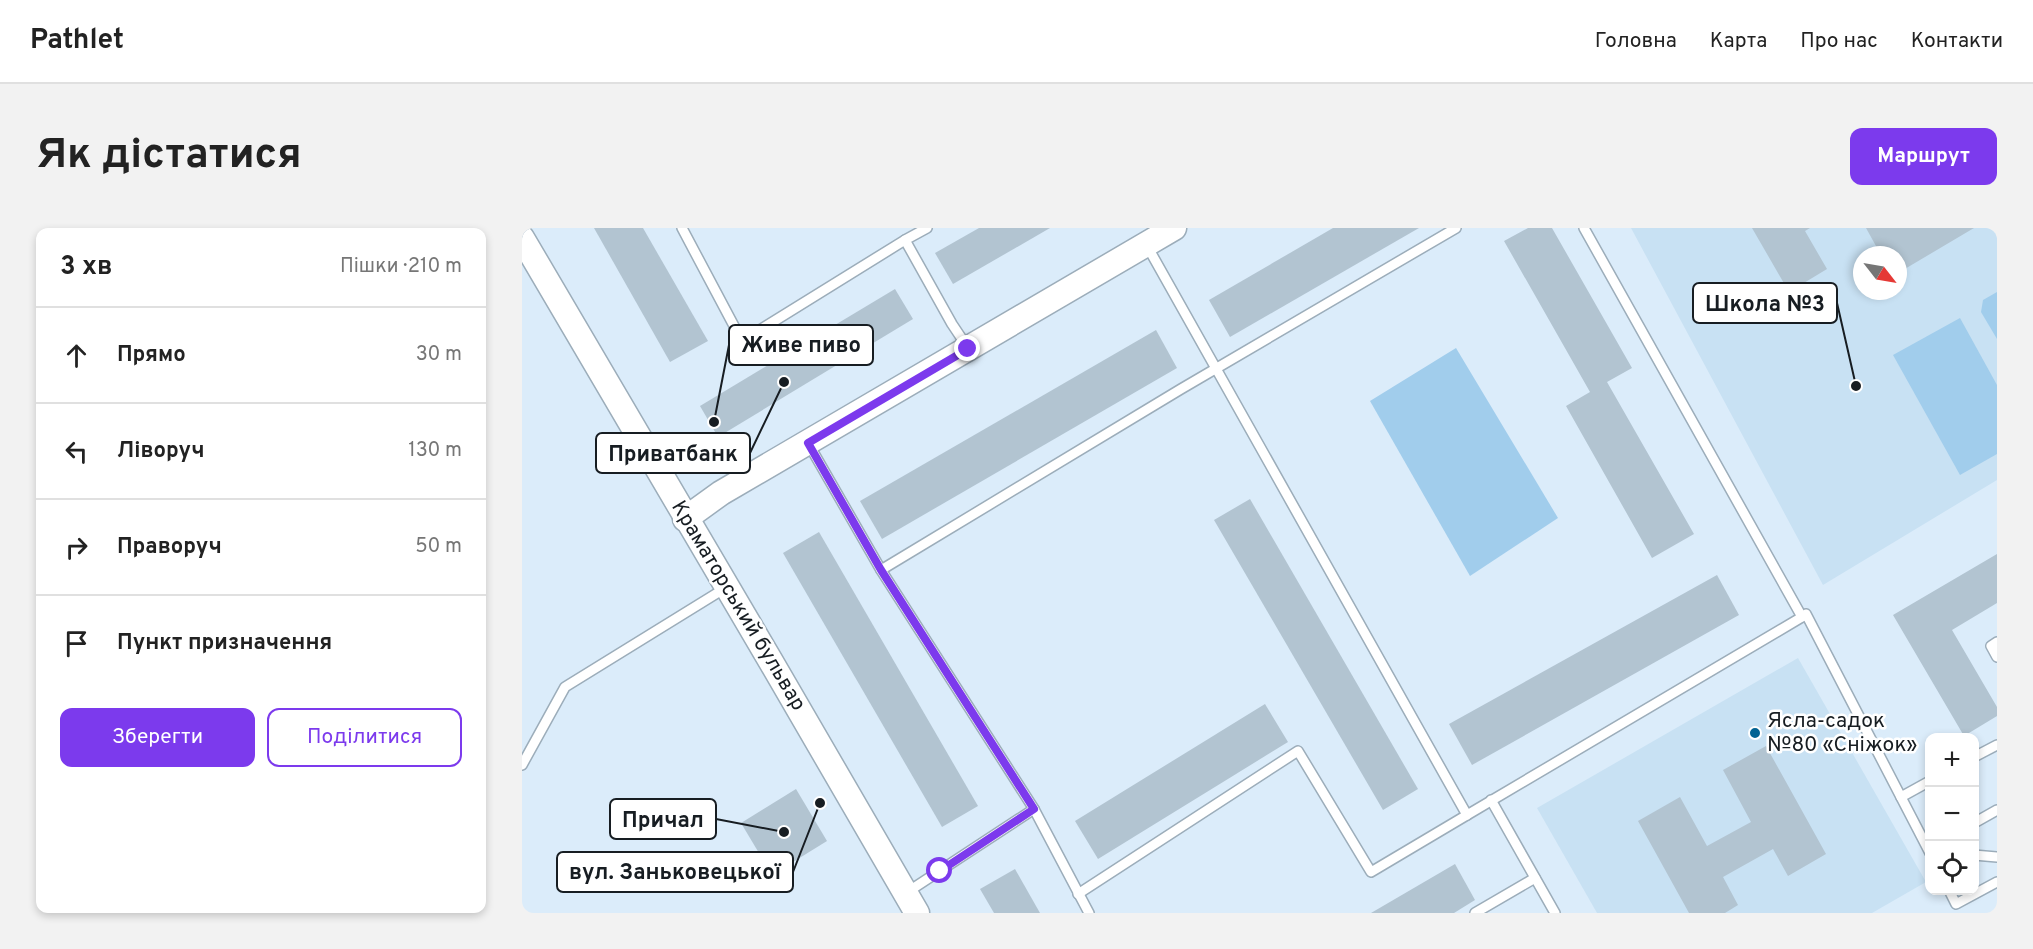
<!DOCTYPE html>
<html lang="uk">
<meta charset="utf-8">
<style>
:root{--surface:#fff;--page:#f2f2f2;--text:#222;--muted:#767676;--line:#e0e0e0;--accent:#7c3aed}
body{margin:0;font-family:Overpass,sans-serif;background:var(--page);color:var(--text)}
.controls{position:absolute;right:18px;bottom:18px;display:grid;overflow:hidden;border-radius:12px;box-shadow:0 3px 9px #0003}
.controls button{width:54px;height:54px;display:grid;place-items:center;padding:0;border:0;border-bottom:2px solid var(--line);background:var(--surface);color:var(--text);font:30px sans-serif}
.compass{position:absolute;left:1331px;top:18px;width:54px;height:54px;border-radius:50%;background:var(--surface);box-shadow:0 3px 9px #0003;rotate:121deg}
.stop{position:absolute;width:18px;height:18px;margin:-14px;border:4px solid #7c3aed;border-radius:50%;background:#fff}
.stop.end{background:#7c3aed;border-color:#fff;box-shadow:0 2px 6px #0008}
.list{margin:0;padding:0;list-style:none}
h2{display:flex;justify-content:space-between;align-items:center;height:78px;margin:0;padding:0 24px;font-size:26px}
h2 small{font-size:20px;font-weight:400;color:var(--muted)}
.list li{display:grid;grid-template-columns:39px 1fr auto;gap:18px;align-items:center;box-sizing:border-box;height:96px;padding:0 24px;border-top:2px solid var(--line)}
.list b{display:block;font-size:22px;white-space:nowrap}
.list em{font-size:20px;font-style:normal;color:var(--muted)}
.actions{display:flex;gap:12px;padding:18px 24px}
.actions a{flex:1;padding:14px 0;border:2px solid var(--accent);border-radius:12px;text-align:center;font-size:21px;color:var(--accent)}
.actions .main{background:var(--accent);color:#fff}
.icon{flex:none;width:33px;height:33px;fill:none;stroke:currentColor;stroke-width:2;stroke-linecap:round;stroke-linejoin:round}
.map{position:relative;flex:none;width:1475px;height:685px;overflow:hidden;border-radius:12px}
header{display:flex;align-items:center;gap:36px;box-sizing:border-box;height:84px;padding:0 30px;background:var(--surface);border-bottom:2px solid var(--line)}
header strong{font-size:28px}
nav{display:flex;gap:33px;margin-inline-start:auto;font-size:21px}
.intro{display:flex;align-items:center;justify-content:space-between;box-sizing:border-box;height:144px;padding:0 36px}
h1{margin:0;font-size:42px}
.button{padding:15px 27px;border-radius:12px;background:var(--accent);color:#fff;font-size:21px;font-weight:700}
main{display:flex;gap:36px;padding:0 36px}
aside{flex:1;background:var(--surface);border-radius:12px;box-shadow:0 3px 9px #0003}
.map>svg:first-child{display:block}
</style>
<header>
<strong>Pathlet</strong>
<nav><a>Головна</a><a>Карта</a><a>Про нас</a><a>Контакти</a></nav>
</header>
<div class="intro"><h1>Як дістатися</h1><a class="button">Маршрут</a></div>
<main>
<aside>
<h2>3 хв<small>Пішки · 210 m</small></h2>
<ul class="list">
<li><svg class="icon" aria-label="ahead" viewBox="0 0 24 24"><path d="M12 20V5M6 11l6-6 6 6"/></svg><div><b>Прямо</b></div><em>30 m</em></li>
<li><svg class="icon" aria-label="left" viewBox="0 0 24 24"><path d="M17 20v-9H6M10 6l-5 5 5 5"/></svg><div><b>Ліворуч</b></div><em>130 m</em></li>
<li><svg class="icon" aria-label="right" viewBox="0 0 24 24"><path d="M7 20v-9h11M14 6l5 5-5 5"/></svg><div><b>Праворуч</b></div><em>50 m</em></li>
<li><svg class="icon" aria-label="arrive" viewBox="0 0 24 24"><path d="M6 21V4h12l-3 4 3 4H6"/></svg><div><b>Пункт призначення</b></div></li>
</ul>
<div class="actions"><a class="main">Зберегти</a><a>Поділитися</a></div>
</aside>
<div class="map">
<svg width="1475" height="685" viewBox="0 0 1475 685">
<rect width="100%" height="100%" fill="#dbecfa"/>
<g fill="#c8e1f3" fill-rule="evenodd">
<path d="M1109 0H1475V252L1301 357ZM1340 27H1376V63H1340Z"/>
<polygon points="1276,430 1404,654 1350,685 1075,685 1015,580"/>
</g>
<g fill="#a1cdec">
<polygon points="1475,64 1475,111 1459,84 1461,72"/>
<polygon points="1438,90 1475,157 1475,226 1438,247 1371,127"/>
<polygon points="934,120 1036,290 948,348 848,173"/>
</g>
<g fill="#b2c4d1">
<polygon points="72,0 121,0 186,113 148,134"/>
<polygon points="457,0 528,0 431,56 413,25"/>
<polygon points="811,0 897,0 708,109 687,72"/>
<polygon points="1006,0 1030,0 1110,140 1085,154 1172,306 1130,330 1044,178 1068,164 982,13"/>
<polygon points="1230,0 1288,0 1283,3 1305,41 1267,64"/>
<polygon points="1344,0 1452,0 1376,45 1376,27 1359,27"/>
<polygon points="373,61 391,91 196,209 178,178"/>
<polygon points="634,102 655,140 360,311 338,273"/>
<polygon points="728,271 896,561 861,582 692,292"/>
<polygon points="297,304 456,578 420,599 261,325"/>
<polygon points="1475,326 1475,375 1430,402 1475,479 1475,488 1442,508 1371,387"/>
<polygon points="1195,347 1217,387 950,537 927,496"/>
<polygon points="743,476 766,514 576,631 553,593"/>
<polygon points="1244,518 1304,626 1266,648 1251,621 1201,649 1216,677 1203,685 1167,685 1116,593 1158,569 1185,618 1229,594 1201,542"/>
<polygon points="274,561 305,613 250,647 219,595"/>
<polygon points="933,636 953,672 932,685 849,685"/>
<polygon points="493,641 518,685 472,685 458,661"/>
</g>
<g fill="none" stroke-linecap="round" stroke-linejoin="round">
<defs>
<g id="service">
<polyline points="160,0 220,113 383,12"/>
<polyline points="405,0 383,12 430,96 446,120"/>
<polyline points="624,16 945,587 1280,389 1062,0"/>
<polyline points="286,215 359,342 512,581 567,685"/>
<polyline points="359,342 659,161 934,0"/>
<polyline points="1280,389 1284,386 1408,625"/>
<polyline points="1475,414 1469,418 1475,429"/>
<polyline points="1452,529 1475,517"/>
<polyline points="0,537 43,459 205,359"/>
<polyline points="1379,569 1408,553"/>
<polyline points="969,572 1033,685"/>
<polyline points="1452,595 1475,582"/>
<polyline points="1452,627 1475,629"/>
<polyline points="1427,662 1434,676 1475,654"/>
<polyline points="384,665 512,581"/>
<polyline points="556,666 776,523 849,644 945,587"/>
<polyline points="953,685 1013,650"/>
</g>
<g id="tertiary">
<path d="M0 10C132 235 265 459 395 685"/>
<polyline points="163,291 199,265 652,0"/>
</g>
</defs>
<use href="#service" stroke="#9cadba" stroke-width="12"/>
<use href="#tertiary" stroke="#9cadba" stroke-width="27"/>
<use href="#service" stroke="#fff" stroke-width="9"/>
<use href="#tertiary" stroke="#fff" stroke-width="24"/>
</g>
<g fill="none" stroke-linecap="round" stroke-linejoin="round">
<polyline stroke="#7c3aed" stroke-width="8" points="418,643 512,581 359,342 286,215 446,121"/>
</g>
<circle fill="#016292" stroke="#fff" stroke-width="2" cx="1233" cy="505" r="6"/>
<g text-anchor="middle" dominant-baseline="central" stroke-width="5" stroke-linejoin="round" paint-order="stroke">
<g font-size="21" fill="#171d22" stroke="#fff">
<text transform="translate(216 378) rotate(59)">Краматорський бульвар</text>
</g>
<g font-size="21" fill="#171d22" stroke="#fff" text-anchor="start">
<text x="1245" y="493">Ясла-садок<tspan x="1245" dy="24">№80 «Сніжок»</tspan></text>
</g>
</g>
<path fill="none" stroke="#171d22" stroke-width="2" d="M1334 158L1315 75M192 194L207 117M262 154L228 225M262 604L194 591M298 575L271 644"/>
<g fill="#171d22" stroke="#fff" stroke-width="2">
<circle cx="1334" cy="158" r="6"/>
<circle cx="192" cy="194" r="6"/>
<circle cx="262" cy="154" r="6"/>
<circle cx="262" cy="604" r="6"/>
<circle cx="298" cy="575" r="6"/>
</g>
<g fill="#fff" stroke="#171d22" stroke-width="2">
<rect x="1171" y="55" width="144" height="40" rx="6"/>
<rect x="207" y="97" width="144" height="40" rx="6"/>
<rect x="74" y="205" width="154" height="40" rx="6"/>
<rect x="88" y="571" width="106" height="40" rx="6"/>
<rect x="35" y="624" width="236" height="40" rx="6"/>
</g>
<g font-size="22" text-anchor="middle" font-weight="bold" fill="#171d22">
<text x="1243" y="83">Школа №3</text>
<text x="279" y="124">Живе пиво</text>
<text x="151" y="233">Приватбанк</text>
<text x="141" y="599">Причал</text>
<text x="153" y="651">вул. Заньковецької</text>
</g>
</svg>
<div class="controls">
<button>+</button>
<button>−</button>
<button><svg class="icon" aria-label="locate" viewBox="0 0 24 24"><circle cx="12" cy="12" r="6"/><path d="M12 2v4M12 18v4M2 12h4M18 12h4"/></svg></button>
</div>
<svg class="compass" viewBox="-18 -18 36 36"><path d="M0-13l5 13h-10z" fill="#e53935"/><path d="M0 13l5-13h-10z" fill="#767676"/></svg>
<div class="stop" style="left:418px;top:643px"></div>
<div class="stop end" style="left:446px;top:121px"></div>
</div>
</main>
